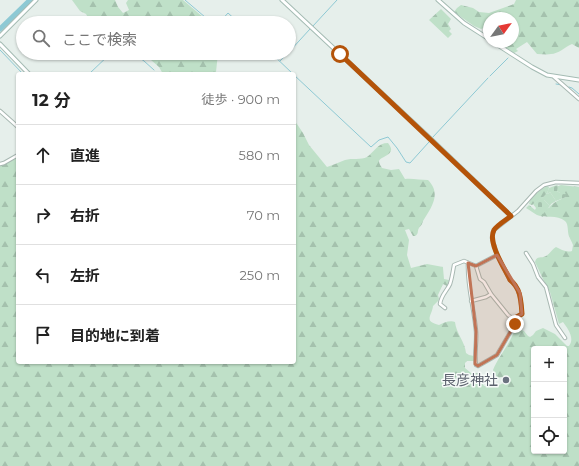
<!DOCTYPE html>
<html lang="ja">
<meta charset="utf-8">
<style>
:root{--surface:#fff;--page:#f2f2f2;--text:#222;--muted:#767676;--line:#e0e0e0}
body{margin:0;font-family:Montserrat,"Noto Sans JP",sans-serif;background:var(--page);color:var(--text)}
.controls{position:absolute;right:12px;bottom:12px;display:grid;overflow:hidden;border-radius:4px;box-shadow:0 1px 3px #0004}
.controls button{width:36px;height:36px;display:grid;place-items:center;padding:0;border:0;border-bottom:1px solid var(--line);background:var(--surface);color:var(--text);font:20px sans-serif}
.compass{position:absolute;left:483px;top:12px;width:36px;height:36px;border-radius:50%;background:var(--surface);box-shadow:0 1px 3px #0004;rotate:57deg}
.stop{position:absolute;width:12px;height:12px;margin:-9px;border:3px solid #b45309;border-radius:50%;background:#fff}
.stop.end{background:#b45309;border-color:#fff;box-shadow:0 1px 4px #0008}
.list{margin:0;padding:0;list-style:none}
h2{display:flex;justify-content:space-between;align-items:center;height:52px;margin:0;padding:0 16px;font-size:17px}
h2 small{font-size:13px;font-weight:400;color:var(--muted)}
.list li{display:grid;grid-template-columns:26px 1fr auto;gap:12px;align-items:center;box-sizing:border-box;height:60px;padding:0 16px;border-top:1px solid var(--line)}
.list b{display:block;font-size:15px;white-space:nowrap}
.list em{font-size:13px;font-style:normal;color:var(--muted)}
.icon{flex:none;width:22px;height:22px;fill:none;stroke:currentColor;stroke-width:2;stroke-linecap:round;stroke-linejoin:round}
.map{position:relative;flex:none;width:579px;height:466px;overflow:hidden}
.search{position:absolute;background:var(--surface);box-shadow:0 1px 3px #0004;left:16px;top:16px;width:280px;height:44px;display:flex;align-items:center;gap:10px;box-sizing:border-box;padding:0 14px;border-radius:22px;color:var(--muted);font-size:15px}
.panel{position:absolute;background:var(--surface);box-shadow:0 1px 3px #0004;left:16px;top:72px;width:280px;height:292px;border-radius:4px}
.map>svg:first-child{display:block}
</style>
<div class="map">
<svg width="579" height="466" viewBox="0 0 579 466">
<defs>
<pattern id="forest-firs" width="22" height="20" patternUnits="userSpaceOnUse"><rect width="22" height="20" fill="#bfe0c8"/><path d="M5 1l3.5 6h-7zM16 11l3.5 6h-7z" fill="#a4c1ad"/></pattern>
<pattern id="cemetery-stones" width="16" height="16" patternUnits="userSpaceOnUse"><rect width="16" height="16" fill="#bfe0c8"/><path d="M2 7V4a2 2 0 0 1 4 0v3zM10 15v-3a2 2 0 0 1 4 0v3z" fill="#a4c1ad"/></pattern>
</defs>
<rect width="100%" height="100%" fill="#e6efeb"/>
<polygon fill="#bfe0c8" points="550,192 556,201 551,204 550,206 544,200 543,197 547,193 548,194"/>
<g fill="url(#forest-firs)" fill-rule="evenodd">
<polygon points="72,0 115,0 118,7 123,13 129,10 126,3 128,0 183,0 210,23 91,23 86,14 80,11"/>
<path d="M516 0H579V48L572 44C565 47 558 54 551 54 547 55 542 54 537 54L527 42 516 49 518 51 514 53 497 42H513V18H489V26L481 29 474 26 454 12 457 8 461 5 473 8 479 12 489 13 514 4Z"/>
<polygon points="441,9 451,19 448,24 451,29 449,31 452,34 448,38 429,20"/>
<polygon points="143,53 218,53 216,72 217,74 163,74 159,67"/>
<path d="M294 121 297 124 303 133 309 145 327 167C334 165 339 162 345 160 352 158 361 160 367 157 375 151 378 143 388 143 398 155 381 156 379 161 379 164 381 166 382 168L391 170 399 169 405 179C412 178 420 180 428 180 442 194 431 208 423 221 422 225 421 225 419 228 417 231 419 234 415 236H413L409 229 405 230 409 240 407 255 411 268 427 264 443 267V268L444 279 449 280 447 286 443 284 438 295 439 299 438 301 433 306C432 316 423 321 439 325 443 323 450 320 455 322 456 333 465 342 466 353L469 355 474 356 475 361H467L465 363V368L471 373H480L481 375V382L484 386H498L503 383 509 382V380L508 376 497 378 493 370C497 360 504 351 509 342 512 337 513 333 517 328L524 331 528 336 530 337 533 335 536 331 543 328 555 334 567 346H569C575 338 568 329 563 322L559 324 550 292 543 279 535 262C537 255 541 259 546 256 550 254 552 249 556 247 561 249 566 253 572 251L573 245C572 242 570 239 569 236 567 231 569 225 565 221 557 214 545 219 537 215 533 213 530 210 526 208L529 205 535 210 549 208C553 202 559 200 566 197L557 191C557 188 557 186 561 185L579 187V466H0V165L18 158V362H294ZM534 349H564V451H534Z"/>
<path d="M547 186 549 187C548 196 539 200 532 205L529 204C530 197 541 189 547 186Z"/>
</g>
<g fill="url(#cemetery-stones)">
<polygon points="557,185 558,186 557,191 560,193 564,192 566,194 565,194 566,197 556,201 550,192 548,194 547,193 549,188"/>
<polygon points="543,197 545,199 544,200 550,206 543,214 535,210 536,208 533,204"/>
</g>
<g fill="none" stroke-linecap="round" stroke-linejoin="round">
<g stroke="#8ec9d4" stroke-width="1">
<polyline points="185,0 212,23"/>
<polyline points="219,23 228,13 239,23"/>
<polyline points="313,26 337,0"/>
<polyline points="0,50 23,74"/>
<polyline points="289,52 310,29"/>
<polyline points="133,53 144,61 154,70"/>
<polyline points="271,53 293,74"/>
<polyline points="280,61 288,53"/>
<polyline points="89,74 111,53"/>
<polyline points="294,75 371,147 379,140 388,137 397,148 406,162 410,163 429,142"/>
<polyline points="490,76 508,58"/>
<polyline points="556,84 562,85"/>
<polyline points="569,87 572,88 579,94"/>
<polyline points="433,137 488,78"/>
</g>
<polyline stroke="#8ec9d4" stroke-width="5" points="0,29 30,0"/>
<defs>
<g id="street">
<polyline points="554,77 579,99"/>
<polyline points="0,111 18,127"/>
<polyline points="0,164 4,163 18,155"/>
<polyline points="526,253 533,264 538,277 546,287 556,325 565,338"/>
<path d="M468 263C467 286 474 308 476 331 477 342 474 354 476 365L478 366 492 358 497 355 515 324 513 319 508 315 491 294 484 282 480 279 476 266"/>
<polyline points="471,301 486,297 491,294"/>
<path d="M445 308 440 304C441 295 447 291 450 284 452 278 453 271 454 265L464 261 476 266 497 255"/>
<path d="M513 319 522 314C521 302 521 289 510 280L497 255 492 238 494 230 518 211 536 191 544 185 556 182 579 183"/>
</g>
<g id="secondary">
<polyline points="282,0 433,141 511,216"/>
<polyline points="438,0 464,23 489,39"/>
<polyline points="0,36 36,0"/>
<polyline points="493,42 532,67 547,75 579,80"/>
<polyline points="0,44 29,74"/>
</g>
</defs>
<use href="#street" stroke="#a8b8b2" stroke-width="4.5"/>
<use href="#secondary" stroke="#a4bbb3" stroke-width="5"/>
<use href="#street" stroke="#fff" stroke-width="2.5"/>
<use href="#secondary" stroke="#fff" stroke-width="3"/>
</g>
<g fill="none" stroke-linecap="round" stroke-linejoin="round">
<path stroke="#b45309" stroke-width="5" d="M340 54 511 216C507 219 496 226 494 230 487 242 505 269 510 280 521 288 521 302 522 314L513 319 515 324"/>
</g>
<path fill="#c07456" fill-opacity="0.2" stroke="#c07456" stroke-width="3" stroke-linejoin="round" d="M497 255 520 293 522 314 513 320 515 324 497 355 478 366 475 364 476 332 468 263 476 266Z"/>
<circle fill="#6b7280" stroke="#f7fbf9" stroke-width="1.5" cx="506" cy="380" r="4"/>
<g text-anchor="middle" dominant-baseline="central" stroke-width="3" stroke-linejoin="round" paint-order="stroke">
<g font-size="14" fill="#5b616d" stroke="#f7fbf9" text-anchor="end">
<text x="498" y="380">長彦神社</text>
</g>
</g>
</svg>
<div class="controls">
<button>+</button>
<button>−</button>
<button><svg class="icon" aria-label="locate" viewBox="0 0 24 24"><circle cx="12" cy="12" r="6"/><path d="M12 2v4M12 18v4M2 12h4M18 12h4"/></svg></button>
</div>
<svg class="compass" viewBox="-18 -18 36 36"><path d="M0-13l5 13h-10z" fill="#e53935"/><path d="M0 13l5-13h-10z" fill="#767676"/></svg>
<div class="stop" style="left:340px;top:54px"></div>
<div class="stop end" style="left:515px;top:324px"></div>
<div class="search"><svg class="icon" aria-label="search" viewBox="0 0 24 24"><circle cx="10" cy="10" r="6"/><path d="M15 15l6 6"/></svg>ここで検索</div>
<section class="panel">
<h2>12 分<small>徒歩 · 900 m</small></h2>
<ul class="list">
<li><svg class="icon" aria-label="ahead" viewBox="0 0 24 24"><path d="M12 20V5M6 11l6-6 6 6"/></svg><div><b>直進</b></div><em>580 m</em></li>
<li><svg class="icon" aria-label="right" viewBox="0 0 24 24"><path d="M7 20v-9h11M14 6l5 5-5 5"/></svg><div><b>右折</b></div><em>70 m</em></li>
<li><svg class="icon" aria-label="left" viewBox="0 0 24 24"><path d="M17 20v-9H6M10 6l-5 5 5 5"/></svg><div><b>左折</b></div><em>250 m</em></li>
<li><svg class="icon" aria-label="arrive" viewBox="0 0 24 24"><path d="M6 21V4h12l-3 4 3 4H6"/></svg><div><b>目的地に到着</b></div></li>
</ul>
</section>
</div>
